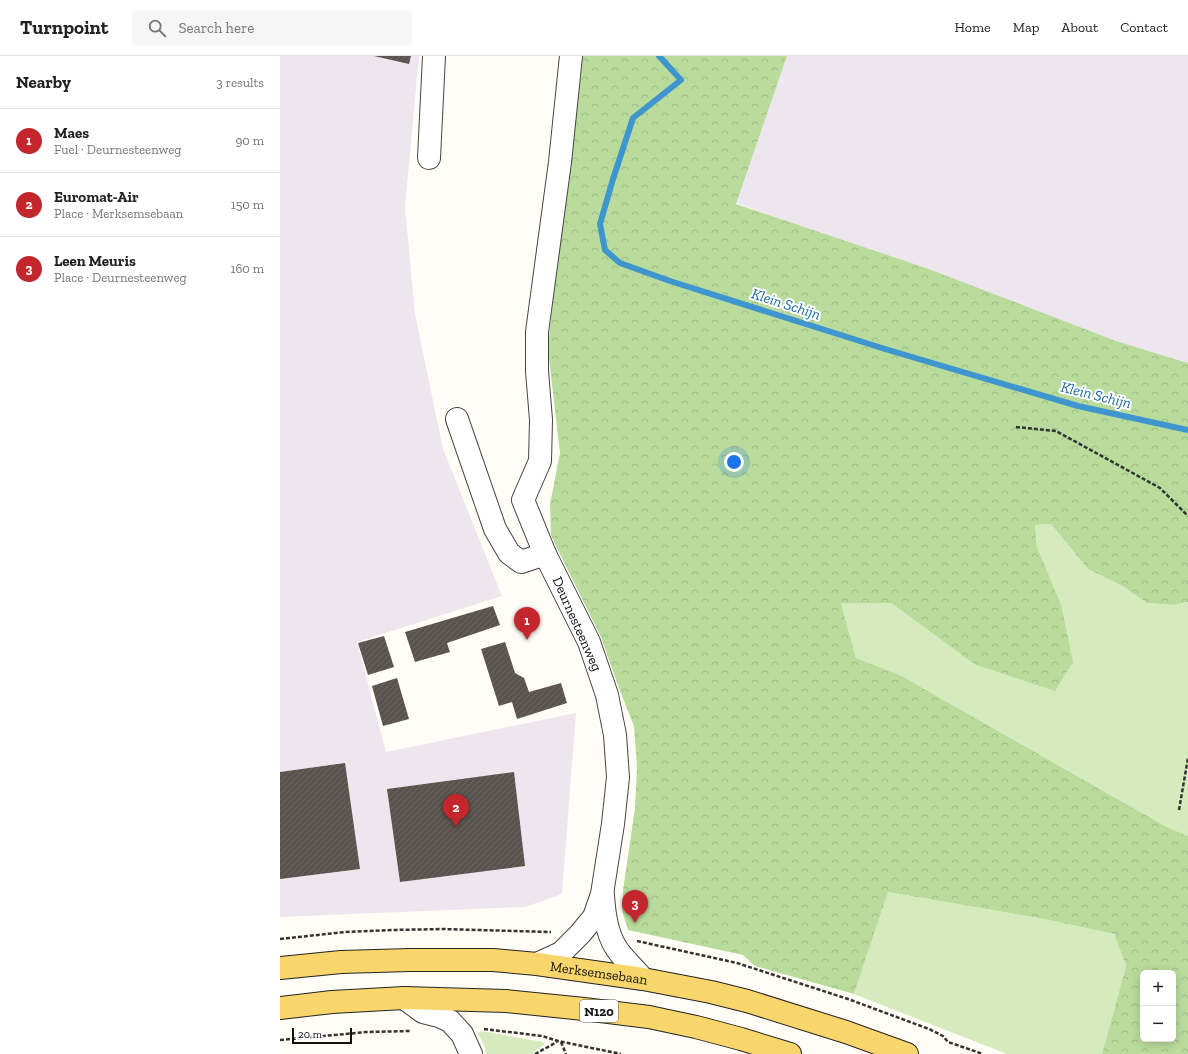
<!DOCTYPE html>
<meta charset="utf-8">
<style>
:root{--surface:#fff;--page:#f6f6f6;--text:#222;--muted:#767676;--line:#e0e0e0;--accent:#c4262e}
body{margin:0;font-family:"Zilla Slab",serif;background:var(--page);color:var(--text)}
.controls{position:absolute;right:12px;bottom:12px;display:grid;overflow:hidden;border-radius:6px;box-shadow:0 2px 10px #0003}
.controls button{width:36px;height:36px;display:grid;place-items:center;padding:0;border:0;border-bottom:1px solid var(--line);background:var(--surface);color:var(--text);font:20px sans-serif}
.scale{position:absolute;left:12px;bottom:10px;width:60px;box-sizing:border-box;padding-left:4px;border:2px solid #111;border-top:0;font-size:11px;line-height:14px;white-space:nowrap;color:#111;-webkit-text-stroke:3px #fff;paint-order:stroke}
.you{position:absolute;left:454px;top:406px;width:14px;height:14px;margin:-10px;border:3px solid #fff;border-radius:50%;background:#1a73e8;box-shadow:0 0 0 6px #1a73e833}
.badge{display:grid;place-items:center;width:26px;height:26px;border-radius:50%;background:var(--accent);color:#fff;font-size:13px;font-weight:700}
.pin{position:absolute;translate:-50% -33px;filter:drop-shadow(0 1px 2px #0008)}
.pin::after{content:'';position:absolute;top:21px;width:14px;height:12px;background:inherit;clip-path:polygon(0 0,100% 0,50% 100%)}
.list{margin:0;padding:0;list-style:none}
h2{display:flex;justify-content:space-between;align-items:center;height:52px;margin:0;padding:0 16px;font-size:17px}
h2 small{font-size:13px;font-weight:400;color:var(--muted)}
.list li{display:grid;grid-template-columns:26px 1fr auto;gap:12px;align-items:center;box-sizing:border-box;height:64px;padding:0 16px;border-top:1px solid var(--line)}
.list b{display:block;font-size:15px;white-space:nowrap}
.list p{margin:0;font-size:13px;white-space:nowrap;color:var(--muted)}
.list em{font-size:13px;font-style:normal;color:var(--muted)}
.icon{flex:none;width:22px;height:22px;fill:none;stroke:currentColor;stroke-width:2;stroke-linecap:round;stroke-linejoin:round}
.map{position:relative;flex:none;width:908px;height:998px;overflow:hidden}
header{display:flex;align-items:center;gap:24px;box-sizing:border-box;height:56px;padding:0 20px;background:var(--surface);border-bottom:1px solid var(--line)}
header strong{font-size:19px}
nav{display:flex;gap:22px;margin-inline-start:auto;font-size:14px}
.search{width:280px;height:36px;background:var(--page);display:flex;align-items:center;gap:10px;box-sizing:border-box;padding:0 14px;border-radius:6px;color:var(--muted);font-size:15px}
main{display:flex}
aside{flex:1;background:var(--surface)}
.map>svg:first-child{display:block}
</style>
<header>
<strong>Turnpoint</strong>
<div class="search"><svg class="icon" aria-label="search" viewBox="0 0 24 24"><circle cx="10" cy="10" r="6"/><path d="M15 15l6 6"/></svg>Search here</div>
<nav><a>Home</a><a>Map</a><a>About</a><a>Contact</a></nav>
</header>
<main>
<aside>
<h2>Nearby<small>3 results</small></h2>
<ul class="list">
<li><span class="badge">1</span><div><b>Maes</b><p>Fuel · Deurnesteenweg</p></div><em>90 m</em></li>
<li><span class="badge">2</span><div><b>Euromat-Air</b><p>Place · Merksemsebaan</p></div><em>150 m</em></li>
<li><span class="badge">3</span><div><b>Leen Meuris</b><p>Place · Deurnesteenweg</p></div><em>160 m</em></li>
</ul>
</aside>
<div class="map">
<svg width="908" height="998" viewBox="0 0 908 998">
<defs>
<pattern id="forest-crowns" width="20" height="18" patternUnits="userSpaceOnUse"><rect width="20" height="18" fill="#b9dc9c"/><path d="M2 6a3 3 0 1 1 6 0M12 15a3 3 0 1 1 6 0" fill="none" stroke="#9ebc85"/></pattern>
<pattern id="building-hatch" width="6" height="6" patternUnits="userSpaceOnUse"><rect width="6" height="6" fill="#5a524d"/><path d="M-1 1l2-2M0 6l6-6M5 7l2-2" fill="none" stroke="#6d6662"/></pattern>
</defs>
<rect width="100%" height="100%" fill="#fffdf5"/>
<g fill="#eee6ef">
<polygon points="0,0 139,0 125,151 135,258 163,393 222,540 77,586 106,696 296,657 282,838 245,851 0,861"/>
<polygon points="507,0 908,0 908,307 836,285 456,147"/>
</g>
<g fill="#d5ebbd">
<polygon points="771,468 808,513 844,531 867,547 894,549 908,546 908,780 885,770 620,619 576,602 561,547 611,547 694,608 781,548 757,491 755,469"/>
<polygon points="608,836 764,863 834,878 846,910 822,998 727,998 574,938"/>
<path d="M202 975 263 986 265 988 251 998H206C205 990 202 983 197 977Z"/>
</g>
<path fill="url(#forest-crowns)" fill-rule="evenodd" d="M303 0H507L456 148 646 212 836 285 908 307V546L894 549 867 547 844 531 808 513 771 468 755 469 757 491 781 548 793 606 775 635 694 608 611 547H561L576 602 620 619 885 770 908 780V998H822L846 910 834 878 764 863 608 836 574 938 475 910 463 899 348 874 342 854 343 834 355 752 357 711 354 670 340 635 321 581 277 492 271 479 270 448 280 397 268 294 277 190ZM863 917H893V983H863Z"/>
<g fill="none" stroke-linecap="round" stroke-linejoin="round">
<polyline stroke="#3f96cf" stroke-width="6" points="379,0 401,24 353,62 333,123 320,168 325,194 340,207 390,225 605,293 798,350 908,374"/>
</g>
<g fill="url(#building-hatch)">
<polygon points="94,0 131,0 129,8"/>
<polygon points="213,550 220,569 167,587 170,596 135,606 125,576"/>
<polygon points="104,580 114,611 88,619 78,587"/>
<polygon points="225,586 235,617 244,622 249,636 281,627 287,647 237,663 232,646 219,650 201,593"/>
<polygon points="117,622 129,663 103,670 92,630"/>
<polygon points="65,707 80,813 0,823 0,716"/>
<polygon points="234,716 245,810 120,826 107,733"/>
</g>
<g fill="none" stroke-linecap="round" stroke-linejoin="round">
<defs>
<g id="minor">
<polyline points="149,102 154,0"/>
<polyline points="177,363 215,473 229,497 241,506 265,498"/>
<path d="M323 839C324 856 326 875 335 890 341 901 355 913 363 923"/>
<polyline points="257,908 281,897 300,878 314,861 322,838 333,768 338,721 335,679 327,639 309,586 265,498 243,444 260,405 261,364 257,315 257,276 280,106 291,0"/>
<polyline points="124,942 143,956 159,960 170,965 182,978 191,998"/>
</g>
<g id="primary">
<path id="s1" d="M0 912 61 906 130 904H213L257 908 363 923 431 936 467 945 566 976 627 998"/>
<polyline points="0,952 52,946 124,942 226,945 304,953 369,961 416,971 461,983 510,998"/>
</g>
</defs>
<use href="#minor" stroke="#444" stroke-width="24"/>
<use href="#primary" stroke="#222" stroke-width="24"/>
<g stroke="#333" stroke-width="2.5" stroke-dasharray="4 2" stroke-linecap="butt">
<polyline points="736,371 776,375 880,432 908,460"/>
<polyline points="899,754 908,702"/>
<polyline points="0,883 65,876 113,874 162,873 271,876"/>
<polyline points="357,885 457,907 568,943 649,973 663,980 668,986 703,998"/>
<polyline points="204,973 262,980 278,985 341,998"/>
<polyline points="0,984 87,976 131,975"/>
<polyline points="281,986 286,998"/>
<polyline points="255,998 277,986"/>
</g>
<use href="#minor" stroke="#fff" stroke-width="22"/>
<use href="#primary" stroke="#f9d66b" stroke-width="22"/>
</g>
<g text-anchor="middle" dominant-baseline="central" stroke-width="4" stroke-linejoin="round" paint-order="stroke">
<rect fill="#fff" stroke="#585858" stroke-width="1" x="300" y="944" width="38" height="22" rx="3"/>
<g font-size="13" font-weight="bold" fill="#111">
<text x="319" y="955">N120</text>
</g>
<g font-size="14" fill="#111" stroke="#fff">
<text transform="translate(297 568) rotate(66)">Deurnesteenweg</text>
<text stroke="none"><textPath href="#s1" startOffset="320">Merksemsebaan</textPath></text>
</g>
<g font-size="15" font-style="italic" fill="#1768a6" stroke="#fff">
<text transform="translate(506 248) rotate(18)">Klein Schijn</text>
<text transform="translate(816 339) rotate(14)">Klein Schijn</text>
</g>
</g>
</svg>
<div class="controls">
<button>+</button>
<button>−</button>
</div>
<div class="scale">20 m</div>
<div class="you"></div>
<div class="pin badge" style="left:247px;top:584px">1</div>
<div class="pin badge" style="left:176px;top:771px">2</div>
<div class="pin badge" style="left:355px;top:867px">3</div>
</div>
</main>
